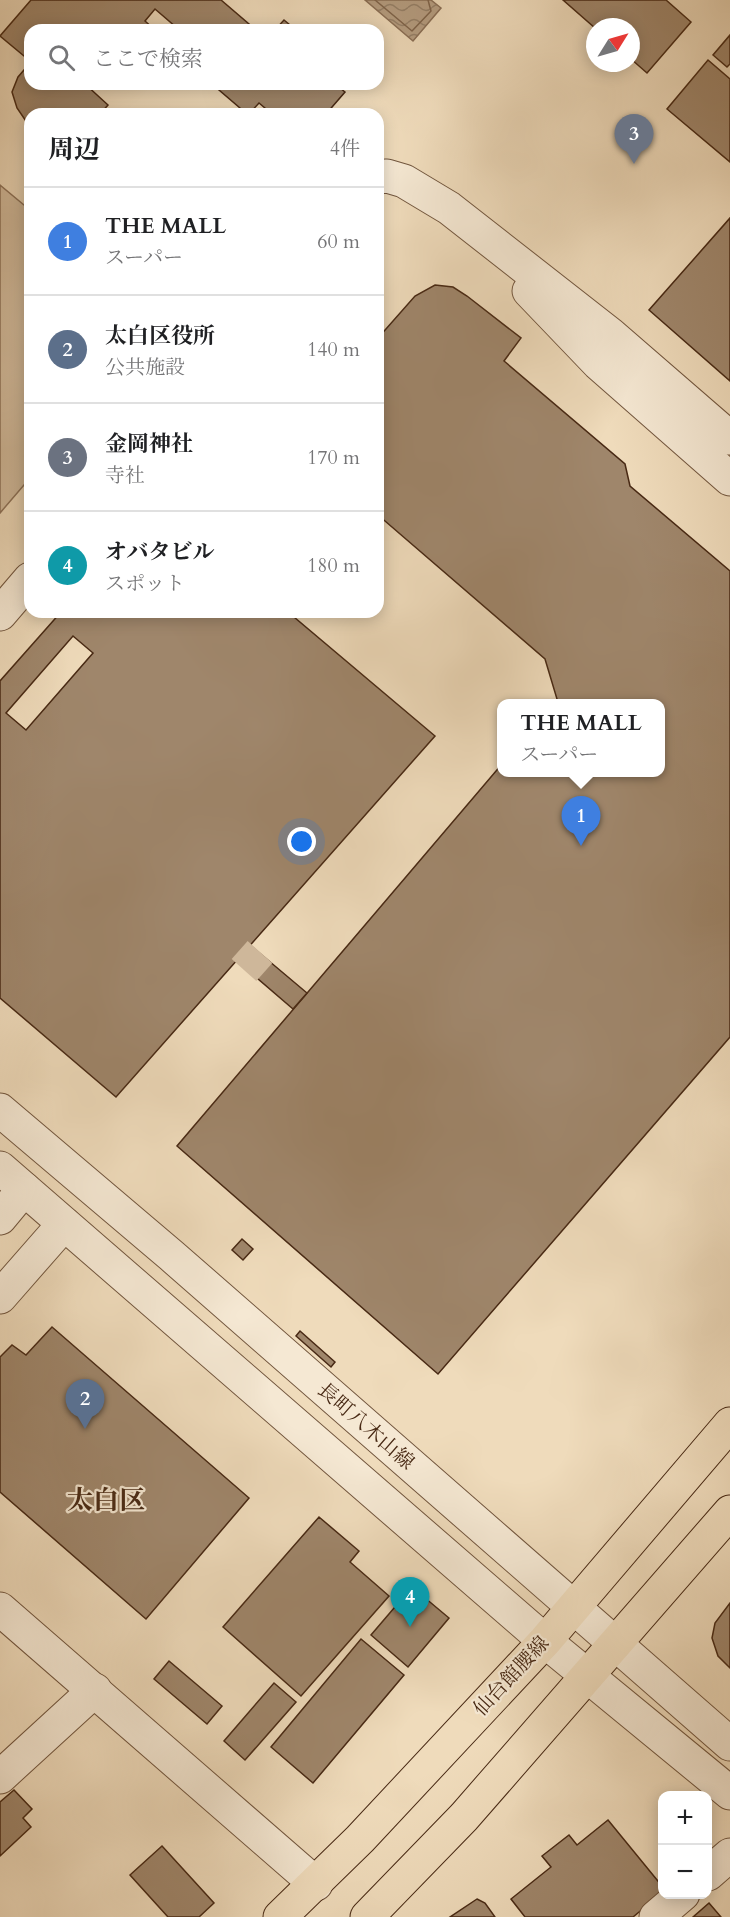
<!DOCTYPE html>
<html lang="ja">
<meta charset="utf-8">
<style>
:root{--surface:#fff;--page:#f6f6f6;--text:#202124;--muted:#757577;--line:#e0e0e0;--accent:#db2777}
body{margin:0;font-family:Cardo,"Noto Serif JP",serif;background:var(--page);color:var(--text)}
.controls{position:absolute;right:18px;bottom:18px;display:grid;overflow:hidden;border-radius:12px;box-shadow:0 3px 15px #0003}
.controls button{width:54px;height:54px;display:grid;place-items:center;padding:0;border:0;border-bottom:2px solid var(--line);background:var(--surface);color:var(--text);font:30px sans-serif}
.compass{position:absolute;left:586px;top:18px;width:54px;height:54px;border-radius:50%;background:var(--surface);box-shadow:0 3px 15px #0003;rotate:53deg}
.you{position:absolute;left:302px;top:842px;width:21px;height:21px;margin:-15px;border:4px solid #fff;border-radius:50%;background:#1a73e8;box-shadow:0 0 0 9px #1a73e833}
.badge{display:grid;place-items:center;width:39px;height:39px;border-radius:50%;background:var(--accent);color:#fff;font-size:20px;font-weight:700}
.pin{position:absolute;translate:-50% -50px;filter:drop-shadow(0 2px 3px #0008)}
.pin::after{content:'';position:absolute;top:32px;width:21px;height:18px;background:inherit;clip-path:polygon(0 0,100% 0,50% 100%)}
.popup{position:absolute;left:497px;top:699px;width:168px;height:78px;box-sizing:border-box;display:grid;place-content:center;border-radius:12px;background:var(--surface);filter:drop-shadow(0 2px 4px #0005);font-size:20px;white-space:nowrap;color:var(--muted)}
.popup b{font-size:22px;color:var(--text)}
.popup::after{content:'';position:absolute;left:50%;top:100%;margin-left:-12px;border:12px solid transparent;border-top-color:var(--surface)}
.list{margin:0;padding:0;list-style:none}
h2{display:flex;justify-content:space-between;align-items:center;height:78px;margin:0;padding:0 24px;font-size:26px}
h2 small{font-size:20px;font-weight:400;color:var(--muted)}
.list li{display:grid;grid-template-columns:39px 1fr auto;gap:18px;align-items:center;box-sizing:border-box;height:108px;padding:0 24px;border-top:2px solid var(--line)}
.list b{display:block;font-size:22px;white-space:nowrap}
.list p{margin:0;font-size:20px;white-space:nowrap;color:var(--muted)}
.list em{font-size:20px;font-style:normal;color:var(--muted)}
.icon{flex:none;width:33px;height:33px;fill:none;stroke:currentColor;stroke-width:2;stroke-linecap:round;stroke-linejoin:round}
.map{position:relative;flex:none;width:730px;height:1917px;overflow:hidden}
.search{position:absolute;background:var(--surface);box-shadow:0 3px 15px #0003;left:24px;top:24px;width:360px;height:66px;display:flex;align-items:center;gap:15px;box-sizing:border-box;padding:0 21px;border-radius:18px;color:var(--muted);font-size:22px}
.panel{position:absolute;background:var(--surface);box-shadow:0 3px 15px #0003;left:24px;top:108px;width:360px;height:510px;border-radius:18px}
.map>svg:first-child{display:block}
</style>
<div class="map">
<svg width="730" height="1917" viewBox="0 0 730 1917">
<defs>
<pattern id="water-waves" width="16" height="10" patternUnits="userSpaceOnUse" patternTransform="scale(1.5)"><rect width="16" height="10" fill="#b69e82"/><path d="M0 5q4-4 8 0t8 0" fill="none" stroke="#968169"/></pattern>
</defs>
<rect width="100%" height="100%" fill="#efdbbb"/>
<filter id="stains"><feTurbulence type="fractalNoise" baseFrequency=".00333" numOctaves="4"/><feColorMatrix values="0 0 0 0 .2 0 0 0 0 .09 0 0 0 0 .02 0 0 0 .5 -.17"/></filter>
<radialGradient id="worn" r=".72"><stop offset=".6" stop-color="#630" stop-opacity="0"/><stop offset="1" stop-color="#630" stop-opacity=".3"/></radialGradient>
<polygon fill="#d3bd9f" stroke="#8e735a" stroke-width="1.5" points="0,185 30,210 30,478 0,513"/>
<polygon fill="url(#water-waves)" stroke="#8a6f56" stroke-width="1.5" points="365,0 431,0 441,8 413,41"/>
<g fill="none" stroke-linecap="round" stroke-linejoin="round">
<polyline stroke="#7f644b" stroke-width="1.5" points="375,0 412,31 431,11 428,0"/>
</g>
<g fill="#9f866b" stroke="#482914" stroke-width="1.5" fill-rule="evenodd">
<polygon points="31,0 221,0 256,30 176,30 177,28 155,9 145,21 155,30 30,30 30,61 0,36"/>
<polygon points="563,0 666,0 691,22 647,73 631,59 631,27 595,28"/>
<polygon points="284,20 296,30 275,30"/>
<polygon points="730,35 730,64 727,67 713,55"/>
<polygon points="708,60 730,79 730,162 667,109"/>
<polygon points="30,63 30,84 85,84 108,105 100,114 30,114 30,127 17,108 12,92 18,77"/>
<polygon points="212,84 335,84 345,92 326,114 272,114 259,103 249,114 247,114"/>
<polygon points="730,218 730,381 649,310"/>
<polygon points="435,285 453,287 467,296 521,338 504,361 625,464 630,486 730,571 730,1037 438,1374 177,1146 502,764 502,772 660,772 660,704 553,704 557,699 545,659 378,515 378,338 415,296"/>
<path d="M61 612H288L435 736 116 1097 0 998V681ZM73 636 93 653 26 730 6 713Z"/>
<polygon points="250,945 307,993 293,1009 237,961"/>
<polygon points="242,1239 253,1249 243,1260 232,1250"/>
<polygon points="52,1327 249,1498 146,1619 0,1492 0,1357 12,1345 26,1355"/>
<polygon points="300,1331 335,1362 331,1367 296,1336"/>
<polygon points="319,1517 359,1551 350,1562 389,1596 301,1696 223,1627"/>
<polygon points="412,1587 449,1618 408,1667 371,1635"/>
<polygon points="730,1603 730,1668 718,1656 712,1638 715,1623"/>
<polygon points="361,1639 404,1675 313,1783 271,1747"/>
<polygon points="169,1661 222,1706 207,1724 154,1679"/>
<polygon points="274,1683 296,1702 245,1760 224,1741"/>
<polygon points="14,1790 32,1809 23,1818 31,1827 0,1856 0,1802"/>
<polygon points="608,1820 662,1886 662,1893 633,1917 525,1917 511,1899 551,1867 542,1856 569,1835 577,1845"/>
<polygon points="162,1846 214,1903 199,1917 168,1917 130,1875"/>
<polygon points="477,1899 485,1903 495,1917 450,1917"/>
<polygon points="709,1903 721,1917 693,1917"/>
</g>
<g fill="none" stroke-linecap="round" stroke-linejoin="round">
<polyline stroke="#ceb79a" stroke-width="33" stroke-dasharray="33 16" stroke-linecap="butt" points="244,970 260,952"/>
<defs>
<g id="minor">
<polyline points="378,177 387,176 404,181 449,208 610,334 730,438"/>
<polyline points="529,291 598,363 730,479"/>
<polyline points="0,614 30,579"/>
<polyline points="0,1110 172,1256 730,1744"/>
<polyline points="0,1168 545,1641 730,1793"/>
<polyline points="0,1218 24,1189"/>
<polyline points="0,1297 64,1224"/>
<polyline points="0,1609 316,1884"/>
<polyline points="0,1777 95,1690"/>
<polyline points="708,1874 730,1855"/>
<polyline points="656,1917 683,1894"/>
</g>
<g id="major">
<polyline points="280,1917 360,1839 545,1641 730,1424"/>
<polyline points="367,1917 464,1817 730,1512"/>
</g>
</defs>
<use href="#minor" stroke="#72563e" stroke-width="35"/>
<use href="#major" stroke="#482914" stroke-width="35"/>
<use href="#minor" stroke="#f5e8d3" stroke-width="33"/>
<use href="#major" stroke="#efdbbb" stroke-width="33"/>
</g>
<g text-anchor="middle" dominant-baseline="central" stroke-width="4.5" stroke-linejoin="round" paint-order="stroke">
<g font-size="20" fill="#482914" stroke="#f5e8d3">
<text transform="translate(366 1426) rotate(41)">長町八木山線</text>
<text transform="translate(511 1676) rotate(-47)">仙台館腰線</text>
</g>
<g font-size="26" font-weight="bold" fill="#482914" stroke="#f5e8d3">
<text x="106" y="1500">太白区</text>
</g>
</g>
<rect width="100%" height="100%" filter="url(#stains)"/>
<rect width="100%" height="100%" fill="url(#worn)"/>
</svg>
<div class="controls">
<button>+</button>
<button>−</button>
</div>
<svg class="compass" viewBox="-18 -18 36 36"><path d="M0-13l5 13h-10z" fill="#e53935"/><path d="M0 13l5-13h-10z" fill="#757577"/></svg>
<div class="you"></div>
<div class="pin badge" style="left:581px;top:846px;background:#3f7fe0">1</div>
<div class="popup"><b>THE MALL</b>スーパー</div>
<div class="pin badge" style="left:85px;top:1429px;background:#5c6f8a">2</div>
<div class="pin badge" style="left:634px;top:164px;background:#6b7280">3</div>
<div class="pin badge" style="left:410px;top:1627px;background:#0f9aa8">4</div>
<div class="search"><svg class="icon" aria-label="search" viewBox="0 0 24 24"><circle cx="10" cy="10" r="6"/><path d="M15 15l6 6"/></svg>ここで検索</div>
<section class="panel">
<h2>周辺<small>4件</small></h2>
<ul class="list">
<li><span class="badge" style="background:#3f7fe0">1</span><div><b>THE MALL</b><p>スーパー</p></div><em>60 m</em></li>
<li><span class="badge" style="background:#5c6f8a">2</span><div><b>太白区役所</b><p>公共施設</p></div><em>140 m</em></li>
<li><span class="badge" style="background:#6b7280">3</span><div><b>金岡神社</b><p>寺社</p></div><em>170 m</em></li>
<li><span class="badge" style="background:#0f9aa8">4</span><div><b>オバタビル</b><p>スポット</p></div><em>180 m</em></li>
</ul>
</section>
</div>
